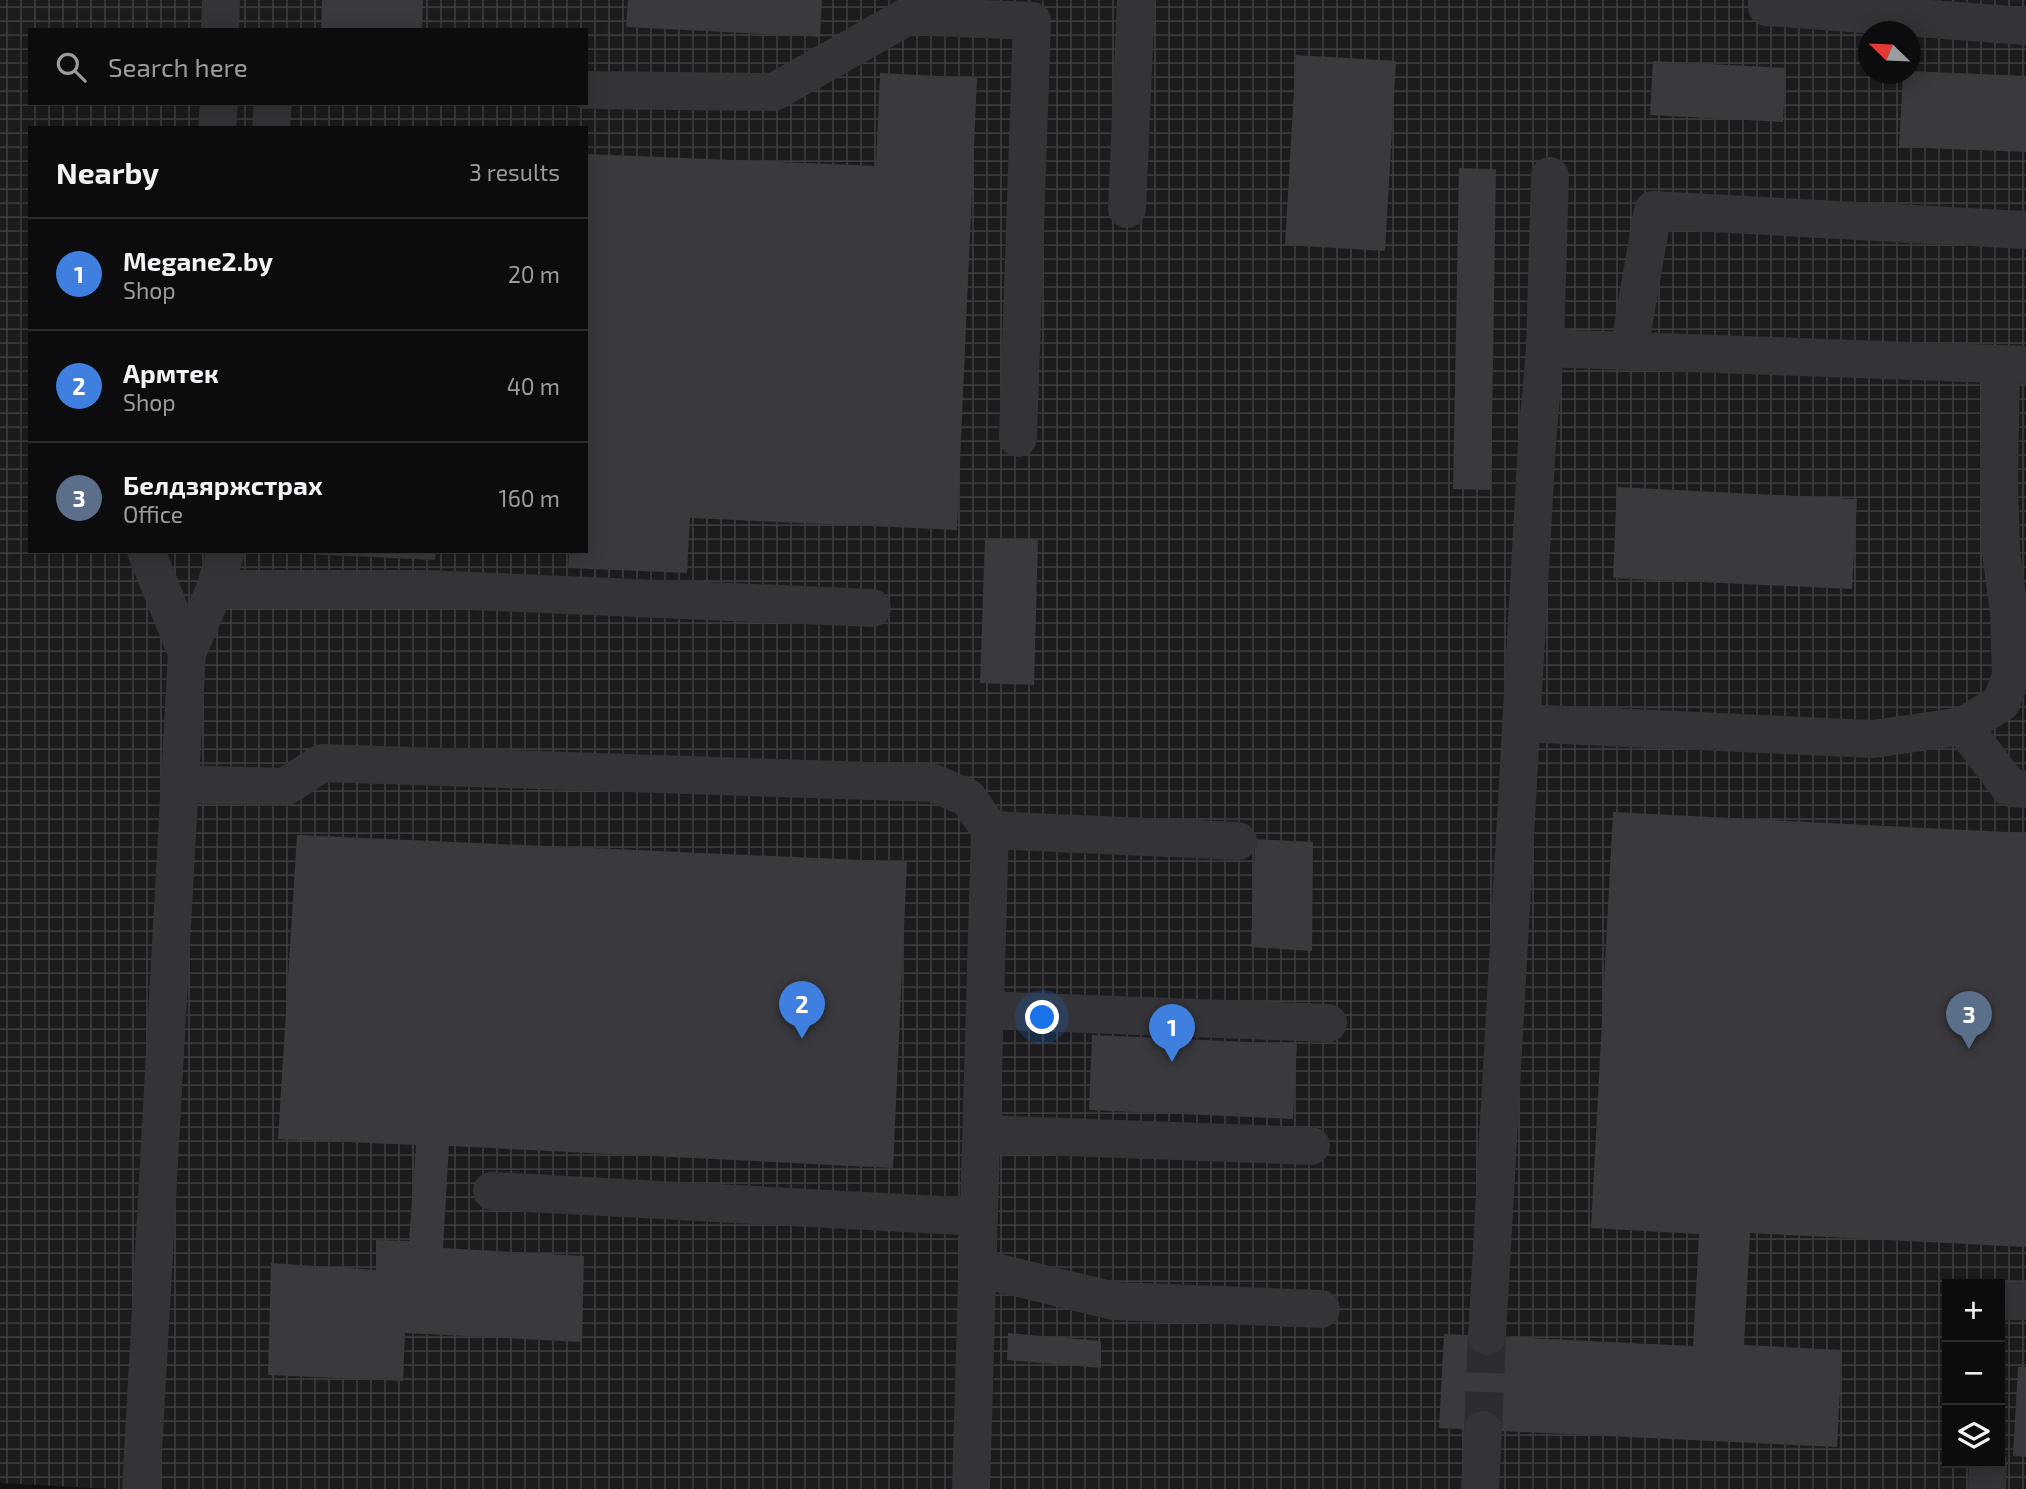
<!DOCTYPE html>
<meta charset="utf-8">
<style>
:root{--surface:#0c0b0d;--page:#151416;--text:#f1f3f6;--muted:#9a9b9d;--line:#2c2b2e;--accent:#db2777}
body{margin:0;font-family:"Exo 2",sans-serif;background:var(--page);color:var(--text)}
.controls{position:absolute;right:21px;bottom:21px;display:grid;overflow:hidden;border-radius:0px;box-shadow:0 4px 18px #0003}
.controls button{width:63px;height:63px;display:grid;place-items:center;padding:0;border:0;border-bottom:2px solid var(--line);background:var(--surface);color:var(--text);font:35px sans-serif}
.compass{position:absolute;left:1858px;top:21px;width:63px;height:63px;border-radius:50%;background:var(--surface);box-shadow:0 4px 18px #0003;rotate:293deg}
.you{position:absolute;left:1043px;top:1018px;width:24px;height:24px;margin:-18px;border:5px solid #fff;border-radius:50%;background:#1a73e8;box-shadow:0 0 0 10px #1a73e833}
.badge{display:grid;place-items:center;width:46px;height:46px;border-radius:50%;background:var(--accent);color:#fff;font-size:23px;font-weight:700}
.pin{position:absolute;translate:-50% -58px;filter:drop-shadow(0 2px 4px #0008)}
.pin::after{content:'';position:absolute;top:37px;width:24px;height:21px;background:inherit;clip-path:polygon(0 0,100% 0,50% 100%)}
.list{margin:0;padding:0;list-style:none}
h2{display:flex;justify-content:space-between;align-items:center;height:91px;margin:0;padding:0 28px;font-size:30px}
h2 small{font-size:23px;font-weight:400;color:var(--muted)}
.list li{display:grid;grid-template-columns:46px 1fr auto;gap:21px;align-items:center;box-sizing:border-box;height:112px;padding:0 28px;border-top:2px solid var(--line)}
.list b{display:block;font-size:26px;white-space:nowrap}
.list p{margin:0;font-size:23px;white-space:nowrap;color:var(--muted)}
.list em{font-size:23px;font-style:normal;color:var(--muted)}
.icon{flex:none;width:38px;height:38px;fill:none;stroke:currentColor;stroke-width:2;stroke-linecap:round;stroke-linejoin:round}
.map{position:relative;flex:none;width:2026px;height:1489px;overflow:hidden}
.search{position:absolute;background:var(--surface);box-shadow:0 4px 18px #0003;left:28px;top:28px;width:560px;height:77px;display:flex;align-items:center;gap:18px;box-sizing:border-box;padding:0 24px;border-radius:0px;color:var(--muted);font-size:26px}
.panel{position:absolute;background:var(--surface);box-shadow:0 4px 18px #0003;left:28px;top:126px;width:560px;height:427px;border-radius:0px}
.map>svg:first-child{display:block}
</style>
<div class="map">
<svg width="2026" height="1489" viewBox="0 0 2026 1489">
<defs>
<pattern id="industrial-grid" width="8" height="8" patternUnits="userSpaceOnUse" patternTransform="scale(1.75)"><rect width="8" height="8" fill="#1c1c1e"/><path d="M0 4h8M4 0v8" fill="none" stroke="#3a3a3c"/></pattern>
</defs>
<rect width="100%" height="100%" fill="#100f11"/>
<path fill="url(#industrial-grid)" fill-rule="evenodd" d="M0 0H2026V1489H112L0 1483ZM30 30H586V103H30ZM1868 32H1910V74H1868ZM30 128H586V551H30ZM1947 1284H2000V1463H1947Z"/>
<g fill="#3a393e">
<polygon points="322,0 423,0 422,30 321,30"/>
<polygon points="628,0 822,0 820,37 626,27"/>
<polygon points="1296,55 1396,61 1385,251 1285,245"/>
<polygon points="1653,61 1786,68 1783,122 1650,115"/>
<polygon points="1910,71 2026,76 2026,152 1899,147 1903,74 1910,74"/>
<polygon points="880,73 977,78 957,530 690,518 687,573 568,568 569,551 586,551 586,154 876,166"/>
<polygon points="1459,168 1496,169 1491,490 1453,489"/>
<polygon points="1617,487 1857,499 1852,589 1613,578"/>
<polygon points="985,538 1038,540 1034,685 980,683"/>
<polygon points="284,551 436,551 435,560 284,553"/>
<polygon points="1613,812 2026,833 2026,1247 1750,1233 1744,1345 1842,1350 1837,1447 1439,1428 1444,1334 1693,1346 1699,1234 1591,1228"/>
<polygon points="297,835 907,862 893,1168 449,1146 443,1248 584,1256 582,1342 405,1333 403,1381 268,1375 271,1263 376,1270 376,1240 409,1241 416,1145 278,1139"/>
<polygon points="1255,839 1313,842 1312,951 1251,947"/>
<polygon points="1092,1035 1297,1044 1293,1119 1089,1110"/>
<polygon points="1008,1333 1101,1341 1101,1368 1007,1360"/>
<polygon points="2018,1367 2026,1367 2026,1457 2013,1456"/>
</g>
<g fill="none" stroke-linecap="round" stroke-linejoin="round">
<polyline stroke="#2d2c31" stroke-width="38" stroke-dasharray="38 19" stroke-linecap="butt" points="1483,1430 1487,1336"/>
<g stroke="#343338" stroke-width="38">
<polyline points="1767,0 1767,7 2026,26"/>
<polyline points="220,30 221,0"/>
<polyline points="586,90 774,92 908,16 1032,21 1018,438"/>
<polyline points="217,128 219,103"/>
<polyline points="271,128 273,103"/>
<polyline points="1127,209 1136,0"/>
<polyline points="1545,348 1550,176"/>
<polyline points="1629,350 1653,210 2026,230"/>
<polyline points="146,551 187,653"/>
<polyline points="215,589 226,551"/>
<polyline points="1521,723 1873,739 1963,726 2001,703 2011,676 2009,612 2001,552 1999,482 2001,364"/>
<polyline points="1963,726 2010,788 2026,789"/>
<polyline points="179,784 285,787 322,763 933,783 968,798 990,830 971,1489"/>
<polyline points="990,830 1238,841"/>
<polyline points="985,1010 1328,1023"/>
<polyline points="982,1134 1311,1146"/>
<polyline points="492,1191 979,1217"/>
<polyline points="978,1268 1114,1301 1321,1309"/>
<polyline points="2000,1301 2026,1301"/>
<polyline points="1487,1336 1537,443 1545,348 2026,365"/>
<polyline points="141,1489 187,653 215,589 425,589 872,608"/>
<polyline points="1480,1489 1483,1430"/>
<polyline points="1987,1489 1988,1463"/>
</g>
</g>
</svg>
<div class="controls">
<button>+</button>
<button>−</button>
<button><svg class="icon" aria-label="layers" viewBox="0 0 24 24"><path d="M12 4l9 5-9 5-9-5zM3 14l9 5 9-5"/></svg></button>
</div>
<svg class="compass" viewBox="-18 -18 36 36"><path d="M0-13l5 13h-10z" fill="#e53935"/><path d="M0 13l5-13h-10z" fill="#9a9b9d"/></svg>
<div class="you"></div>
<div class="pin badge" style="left:1172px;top:1062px;background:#3f7fe0">1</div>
<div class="pin badge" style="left:802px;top:1039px;background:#3f7fe0">2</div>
<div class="pin badge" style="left:1969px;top:1049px;background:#5c6f8a">3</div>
<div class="search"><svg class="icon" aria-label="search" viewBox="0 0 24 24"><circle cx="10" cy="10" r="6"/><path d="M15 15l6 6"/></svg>Search here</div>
<section class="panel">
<h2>Nearby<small>3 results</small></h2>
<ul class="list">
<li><span class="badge" style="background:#3f7fe0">1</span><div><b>Megane2.by</b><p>Shop</p></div><em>20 m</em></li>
<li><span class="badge" style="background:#3f7fe0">2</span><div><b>Армтек</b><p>Shop</p></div><em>40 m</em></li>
<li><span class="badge" style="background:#5c6f8a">3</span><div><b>Белдзяржстрах</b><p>Office</p></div><em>160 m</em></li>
</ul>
</section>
</div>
